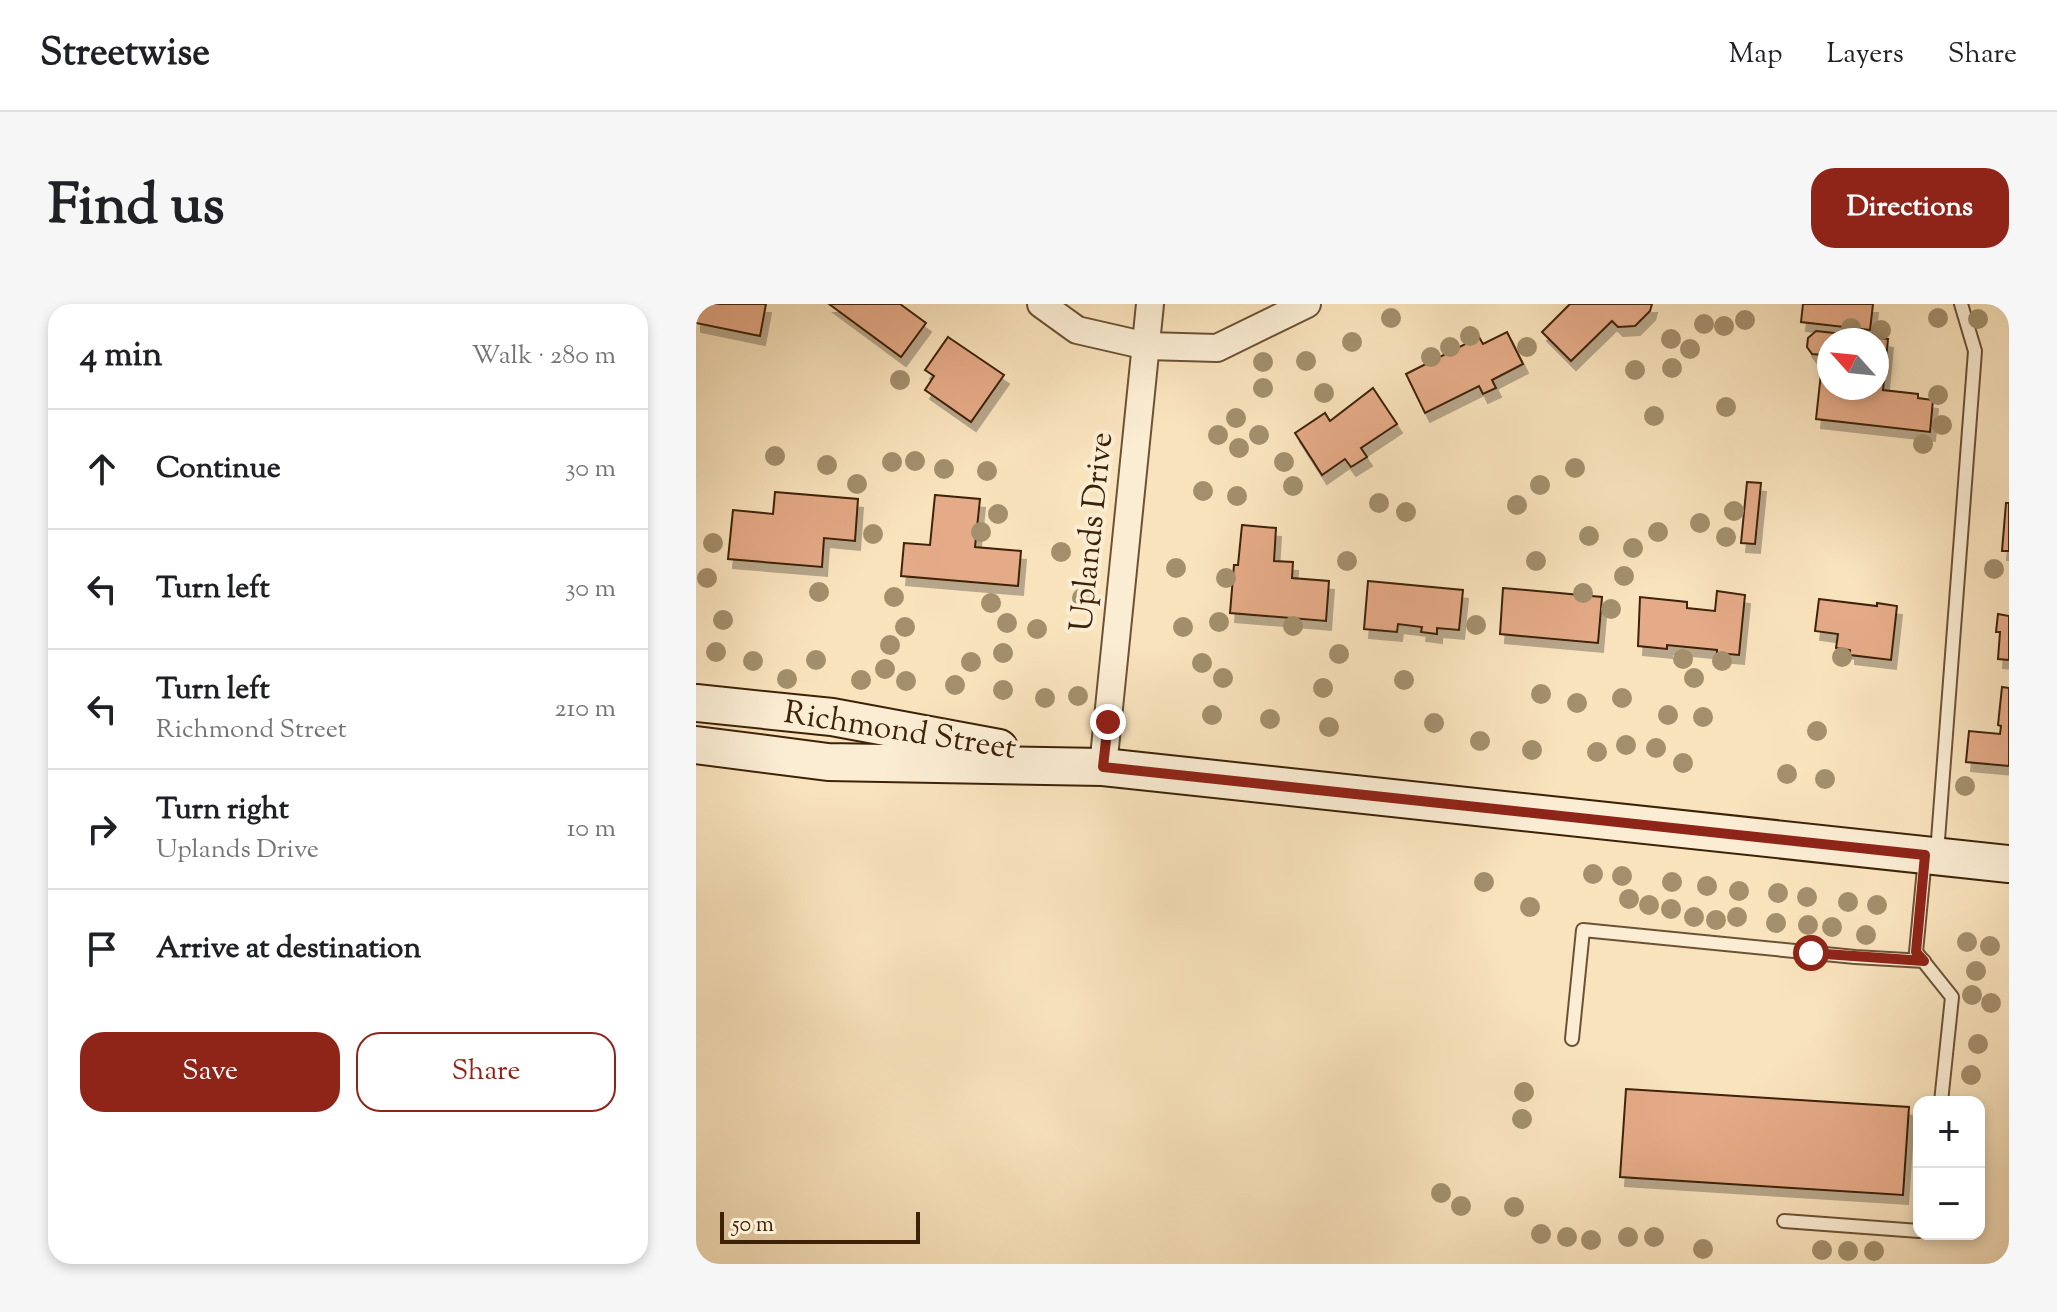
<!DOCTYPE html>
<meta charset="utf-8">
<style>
:root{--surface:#fff;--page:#f6f6f6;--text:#202124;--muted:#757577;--line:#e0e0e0;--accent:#8f2418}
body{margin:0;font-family:"Sorts Mill Goudy",serif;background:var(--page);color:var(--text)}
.controls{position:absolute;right:24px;bottom:24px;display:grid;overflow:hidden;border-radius:16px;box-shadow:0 4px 12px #0003}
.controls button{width:72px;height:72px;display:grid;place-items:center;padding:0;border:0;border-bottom:2px solid var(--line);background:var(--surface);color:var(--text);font:40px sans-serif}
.compass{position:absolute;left:1121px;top:24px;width:72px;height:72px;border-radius:50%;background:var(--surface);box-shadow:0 4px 12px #0003;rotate:297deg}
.scale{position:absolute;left:24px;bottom:20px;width:200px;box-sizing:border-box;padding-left:8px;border:4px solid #3d2207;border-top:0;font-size:22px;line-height:28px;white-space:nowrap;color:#3d2207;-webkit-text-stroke:6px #fbedd4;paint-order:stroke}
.stop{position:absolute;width:24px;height:24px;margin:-18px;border:6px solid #8f2418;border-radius:50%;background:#fff}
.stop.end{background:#8f2418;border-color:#fff;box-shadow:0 2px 8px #0008}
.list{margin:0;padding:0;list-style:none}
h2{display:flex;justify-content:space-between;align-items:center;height:104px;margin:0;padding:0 32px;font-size:34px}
h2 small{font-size:26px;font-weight:400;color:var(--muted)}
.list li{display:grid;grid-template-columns:52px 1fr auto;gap:24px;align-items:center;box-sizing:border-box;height:120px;padding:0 32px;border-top:2px solid var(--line)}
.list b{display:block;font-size:30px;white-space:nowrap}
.list p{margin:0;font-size:26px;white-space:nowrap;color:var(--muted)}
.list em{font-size:26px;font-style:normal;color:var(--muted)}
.actions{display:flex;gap:16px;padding:24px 32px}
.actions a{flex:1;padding:18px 0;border:2px solid var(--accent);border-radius:24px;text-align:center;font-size:28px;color:var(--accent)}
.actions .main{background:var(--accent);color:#fff}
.icon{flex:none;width:44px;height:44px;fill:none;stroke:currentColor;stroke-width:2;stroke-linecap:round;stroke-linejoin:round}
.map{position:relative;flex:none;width:1313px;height:960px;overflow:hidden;border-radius:24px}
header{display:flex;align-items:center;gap:48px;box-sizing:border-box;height:112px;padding:0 40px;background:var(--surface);border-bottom:2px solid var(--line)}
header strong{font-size:38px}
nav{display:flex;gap:44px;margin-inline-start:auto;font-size:28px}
.intro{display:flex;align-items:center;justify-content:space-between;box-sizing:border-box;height:192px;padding:0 48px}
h1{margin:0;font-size:56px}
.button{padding:20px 36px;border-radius:24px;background:var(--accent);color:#fff;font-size:28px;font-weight:700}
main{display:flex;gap:48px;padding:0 48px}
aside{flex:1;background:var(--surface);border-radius:24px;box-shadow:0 4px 12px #0003}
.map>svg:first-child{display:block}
</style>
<header>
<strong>Streetwise</strong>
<nav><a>Map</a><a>Layers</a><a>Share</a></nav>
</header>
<div class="intro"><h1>Find us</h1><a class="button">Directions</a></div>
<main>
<aside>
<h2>4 min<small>Walk · 280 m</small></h2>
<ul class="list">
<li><svg class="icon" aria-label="ahead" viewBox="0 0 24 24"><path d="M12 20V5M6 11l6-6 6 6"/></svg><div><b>Continue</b></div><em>30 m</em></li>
<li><svg class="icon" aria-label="left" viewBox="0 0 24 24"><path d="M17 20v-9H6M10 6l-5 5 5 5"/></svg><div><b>Turn left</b></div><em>30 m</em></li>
<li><svg class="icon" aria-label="left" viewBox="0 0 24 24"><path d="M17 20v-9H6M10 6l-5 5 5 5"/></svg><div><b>Turn left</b><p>Richmond Street</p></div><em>210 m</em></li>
<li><svg class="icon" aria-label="right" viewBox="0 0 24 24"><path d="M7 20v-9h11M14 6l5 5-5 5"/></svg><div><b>Turn right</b><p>Uplands Drive</p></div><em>10 m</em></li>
<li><svg class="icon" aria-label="arrive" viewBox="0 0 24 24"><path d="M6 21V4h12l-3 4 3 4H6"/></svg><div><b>Arrive at destination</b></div></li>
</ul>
<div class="actions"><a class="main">Save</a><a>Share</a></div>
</aside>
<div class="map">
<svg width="1313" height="960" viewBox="0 0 1313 960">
<defs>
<filter id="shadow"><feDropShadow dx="5" dy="9" stdDeviation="0" flood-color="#0004"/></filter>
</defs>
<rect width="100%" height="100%" fill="#f9e3bd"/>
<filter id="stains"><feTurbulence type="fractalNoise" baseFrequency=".0025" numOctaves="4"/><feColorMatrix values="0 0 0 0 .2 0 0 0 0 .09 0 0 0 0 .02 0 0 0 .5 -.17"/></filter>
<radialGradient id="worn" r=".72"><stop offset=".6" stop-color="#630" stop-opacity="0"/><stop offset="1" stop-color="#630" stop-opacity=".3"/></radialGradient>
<g fill="#e5aa87" stroke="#3d2207" stroke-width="2" fill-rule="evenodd" filter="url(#shadow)">
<polygon points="0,0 70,0 64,32 0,19"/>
<polygon points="133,0 204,0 230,19 205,53"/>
<polygon points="874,0 956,0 954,7 939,22 922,23 916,17 875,57 846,28"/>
<polygon points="1107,0 1177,0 1174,26 1105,18"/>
<path d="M1120 27 1192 35 1187 86 1222 90V94L1237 96 1234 128 1120 115 1127 51 1116 50 1111 43 1112 34ZM1133 36H1181V84H1133Z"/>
<polygon points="811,28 827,60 796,76 800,84 787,90 783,82 729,109 710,70 783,33 787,40"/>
<polygon points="252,33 308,71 275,118 229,86 238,72 229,66"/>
<polygon points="677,84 701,120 665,144 671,153 655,163 649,155 626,171 599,129 629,109 634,117"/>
<polygon points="1051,178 1065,179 1059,240 1045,239"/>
<polygon points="79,188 162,195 159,237 128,234 126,263 32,255 37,206 77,210"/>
<polygon points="239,191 284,195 279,243 325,247 322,282 205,272 208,239 234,241"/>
<polygon points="1310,199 1313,199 1313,247 1306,247"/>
<polygon points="546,221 580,224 578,257 597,258 596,274 633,277 630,317 534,309 538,261 542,261"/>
<polygon points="672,277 767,286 763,326 741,324 741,330 725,328 726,323 702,320 701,328 668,325"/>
<polygon points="807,284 906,293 902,339 804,330"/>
<polygon points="1021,287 1049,291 1043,351 1021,349 1021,346 971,341 971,345 942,342 944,293 991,298 991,304 1019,307"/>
<polygon points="1123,295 1181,302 1181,299 1201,302 1195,356 1154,351 1154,346 1140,344 1142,330 1119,327"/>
<polygon points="1302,310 1313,312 1313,356 1302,355 1304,328 1300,328"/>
<polygon points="1306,383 1313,384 1313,462 1270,458 1273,427 1304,430 1305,422 1302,421"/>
<polygon points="930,785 1213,803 1207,891 924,873"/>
</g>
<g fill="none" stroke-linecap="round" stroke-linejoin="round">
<defs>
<g id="lane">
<polyline points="1241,549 1279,47 1265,0"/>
<polyline points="1229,554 1220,648 1256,693 1245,798"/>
<polyline points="876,735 887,626 1159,653 1228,657"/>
<polyline points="1088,917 1223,927"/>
</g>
<g id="street">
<polyline points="345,0 381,26 451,42 521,44 611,0"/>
<polyline points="407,463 454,0"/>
</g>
<g id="secondary">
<polyline points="0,399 136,413 303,444"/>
<polyline points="0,441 132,458 407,463 1313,560"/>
</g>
</defs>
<use href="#lane" stroke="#6c5234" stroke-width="16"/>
<use href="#street" stroke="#6c5234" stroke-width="30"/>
<use href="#secondary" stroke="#3d2207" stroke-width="40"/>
<use href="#lane" stroke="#fbedd4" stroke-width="12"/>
<use href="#street" stroke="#fbedd4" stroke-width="26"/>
<use href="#secondary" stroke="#fbedd4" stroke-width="36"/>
</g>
<g fill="#a38f6c">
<circle cx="695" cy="14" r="10"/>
<circle cx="1242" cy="14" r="10"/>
<circle cx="1282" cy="15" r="10"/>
<circle cx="1049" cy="16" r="10"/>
<circle cx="1008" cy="20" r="10"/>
<circle cx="1028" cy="22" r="10"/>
<circle cx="1155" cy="24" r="10"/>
<circle cx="1185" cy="26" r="10"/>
<circle cx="774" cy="32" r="10"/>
<circle cx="975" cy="35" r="10"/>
<circle cx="656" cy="38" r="10"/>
<circle cx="754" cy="43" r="10"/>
<circle cx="831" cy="43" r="10"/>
<circle cx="994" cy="45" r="10"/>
<circle cx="735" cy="53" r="10"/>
<circle cx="610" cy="57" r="10"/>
<circle cx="567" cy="58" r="10"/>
<circle cx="976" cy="64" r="10"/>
<circle cx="939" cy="66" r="10"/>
<circle cx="204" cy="76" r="10"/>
<circle cx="567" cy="84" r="10"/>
<circle cx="628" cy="89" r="10"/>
<circle cx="1242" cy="91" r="10"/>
<circle cx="1030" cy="103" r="10"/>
<circle cx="958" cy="112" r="10"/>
<circle cx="540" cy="114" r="10"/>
<circle cx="1246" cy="121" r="10"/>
<circle cx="522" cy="131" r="10"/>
<circle cx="563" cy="131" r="10"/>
<circle cx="1227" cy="140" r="10"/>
<circle cx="543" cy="144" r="10"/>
<circle cx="79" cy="152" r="10"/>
<circle cx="219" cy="157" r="10"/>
<circle cx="196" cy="158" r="10"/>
<circle cx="588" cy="158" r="10"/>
<circle cx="131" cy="161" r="10"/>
<circle cx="879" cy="164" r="10"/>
<circle cx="248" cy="165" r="10"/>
<circle cx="291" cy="167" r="10"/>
<circle cx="161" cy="180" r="10"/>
<circle cx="844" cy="181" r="10"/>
<circle cx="597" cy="182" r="10"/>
<circle cx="507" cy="187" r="10"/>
<circle cx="541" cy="192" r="10"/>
<circle cx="683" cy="199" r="10"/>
<circle cx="821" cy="201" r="10"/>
<circle cx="1038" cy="207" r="10"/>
<circle cx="710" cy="208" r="10"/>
<circle cx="302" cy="210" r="10"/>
<circle cx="1004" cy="219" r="10"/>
<circle cx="285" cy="228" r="10"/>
<circle cx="962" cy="228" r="10"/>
<circle cx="177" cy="230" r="10"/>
<circle cx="893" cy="232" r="10"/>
<circle cx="1030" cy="233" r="10"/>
<circle cx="17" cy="239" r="10"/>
<circle cx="937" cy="244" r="10"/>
<circle cx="365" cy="248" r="10"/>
<circle cx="651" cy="257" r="10"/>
<circle cx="840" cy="257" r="10"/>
<circle cx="480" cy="264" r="10"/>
<circle cx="1298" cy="265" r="10"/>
<circle cx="928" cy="272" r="10"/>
<circle cx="11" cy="274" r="10"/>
<circle cx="530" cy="274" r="10"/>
<circle cx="123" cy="288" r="10"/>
<circle cx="887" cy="289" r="10"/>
<circle cx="198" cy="293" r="10"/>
<circle cx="386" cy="294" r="10"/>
<circle cx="295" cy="299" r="10"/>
<circle cx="915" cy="305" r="10"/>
<circle cx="27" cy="316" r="10"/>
<circle cx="523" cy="318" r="10"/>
<circle cx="311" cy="319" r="10"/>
<circle cx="780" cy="321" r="10"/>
<circle cx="597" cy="322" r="10"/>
<circle cx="209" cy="323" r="10"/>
<circle cx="487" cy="323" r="10"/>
<circle cx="341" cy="325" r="10"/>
<circle cx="194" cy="341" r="10"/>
<circle cx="20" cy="348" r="10"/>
<circle cx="307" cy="349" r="10"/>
<circle cx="643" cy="350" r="10"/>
<circle cx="1146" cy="353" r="10"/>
<circle cx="987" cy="355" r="10"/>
<circle cx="120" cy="356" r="10"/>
<circle cx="57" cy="357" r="10"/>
<circle cx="1026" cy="357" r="10"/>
<circle cx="275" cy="358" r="10"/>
<circle cx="506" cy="359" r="10"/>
<circle cx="189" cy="365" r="10"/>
<circle cx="527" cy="374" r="10"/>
<circle cx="998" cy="374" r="10"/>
<circle cx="91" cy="375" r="10"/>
<circle cx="165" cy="376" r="10"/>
<circle cx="708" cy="376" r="10"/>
<circle cx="210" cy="377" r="10"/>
<circle cx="259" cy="381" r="10"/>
<circle cx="627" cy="384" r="10"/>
<circle cx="307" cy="386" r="10"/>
<circle cx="845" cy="390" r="10"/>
<circle cx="382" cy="392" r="10"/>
<circle cx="349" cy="394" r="10"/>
<circle cx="926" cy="394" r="10"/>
<circle cx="881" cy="399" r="10"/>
<circle cx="516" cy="411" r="10"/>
<circle cx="972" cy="411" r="10"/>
<circle cx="1007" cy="413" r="10"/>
<circle cx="574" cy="415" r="10"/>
<circle cx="738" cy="419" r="10"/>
<circle cx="633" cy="423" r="10"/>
<circle cx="1121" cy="427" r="10"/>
<circle cx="784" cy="437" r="10"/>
<circle cx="930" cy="441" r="10"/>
<circle cx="960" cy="444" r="10"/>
<circle cx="836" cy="446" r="10"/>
<circle cx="901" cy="448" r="10"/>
<circle cx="987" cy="459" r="10"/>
<circle cx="1091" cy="470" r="10"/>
<circle cx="1129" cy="475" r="10"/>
<circle cx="1269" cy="482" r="10"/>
<circle cx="897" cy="570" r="10"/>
<circle cx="926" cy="572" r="10"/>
<circle cx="788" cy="578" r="10"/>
<circle cx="976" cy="578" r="10"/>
<circle cx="1011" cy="582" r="10"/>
<circle cx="1043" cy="587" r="10"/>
<circle cx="1082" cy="589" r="10"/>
<circle cx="1111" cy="593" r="10"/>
<circle cx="933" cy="595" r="10"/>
<circle cx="1152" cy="598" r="10"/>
<circle cx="953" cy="601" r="10"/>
<circle cx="1181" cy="601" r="10"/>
<circle cx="834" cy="603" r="10"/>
<circle cx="975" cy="605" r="10"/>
<circle cx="998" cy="613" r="10"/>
<circle cx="1041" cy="613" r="10"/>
<circle cx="1020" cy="616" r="10"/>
<circle cx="1080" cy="619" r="10"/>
<circle cx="1112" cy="621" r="10"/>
<circle cx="1136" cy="623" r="10"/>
<circle cx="1170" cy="631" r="10"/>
<circle cx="1271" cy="638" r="10"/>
<circle cx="1294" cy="642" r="10"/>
<circle cx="1280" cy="667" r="10"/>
<circle cx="1276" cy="691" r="10"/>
<circle cx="1295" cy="699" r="10"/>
<circle cx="1282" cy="740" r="10"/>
<circle cx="1275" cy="771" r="10"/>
<circle cx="828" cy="788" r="10"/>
<circle cx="826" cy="815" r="10"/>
<circle cx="745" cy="889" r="10"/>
<circle cx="765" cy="902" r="10"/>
<circle cx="818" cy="903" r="10"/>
<circle cx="845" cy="930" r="10"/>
<circle cx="871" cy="933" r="10"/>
<circle cx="932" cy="933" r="10"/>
<circle cx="958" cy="933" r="10"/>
<circle cx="895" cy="936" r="10"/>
<circle cx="1007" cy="945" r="10"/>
<circle cx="1126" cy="946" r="10"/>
<circle cx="1152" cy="947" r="10"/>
<circle cx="1178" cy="947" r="10"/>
</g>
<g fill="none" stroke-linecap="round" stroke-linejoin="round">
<polyline stroke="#8f2418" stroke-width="10" points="412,418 407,463 1229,551 1220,648 1228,657 1115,649"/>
</g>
<g text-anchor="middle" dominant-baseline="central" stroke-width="8" stroke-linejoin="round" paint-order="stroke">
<g font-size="32" fill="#3d2207" stroke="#fbedd4">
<text transform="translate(397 228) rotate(-84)">Uplands Drive</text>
<text transform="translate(204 428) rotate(9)">Richmond Street</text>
</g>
</g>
<rect width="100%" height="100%" filter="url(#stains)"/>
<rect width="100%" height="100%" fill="url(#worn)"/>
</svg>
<div class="controls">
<button>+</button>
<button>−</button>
</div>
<svg class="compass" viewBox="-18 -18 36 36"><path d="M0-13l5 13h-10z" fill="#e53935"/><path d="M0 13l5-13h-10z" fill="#757577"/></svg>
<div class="scale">50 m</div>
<div class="stop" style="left:1115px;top:649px"></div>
<div class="stop end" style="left:412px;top:418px"></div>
</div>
</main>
